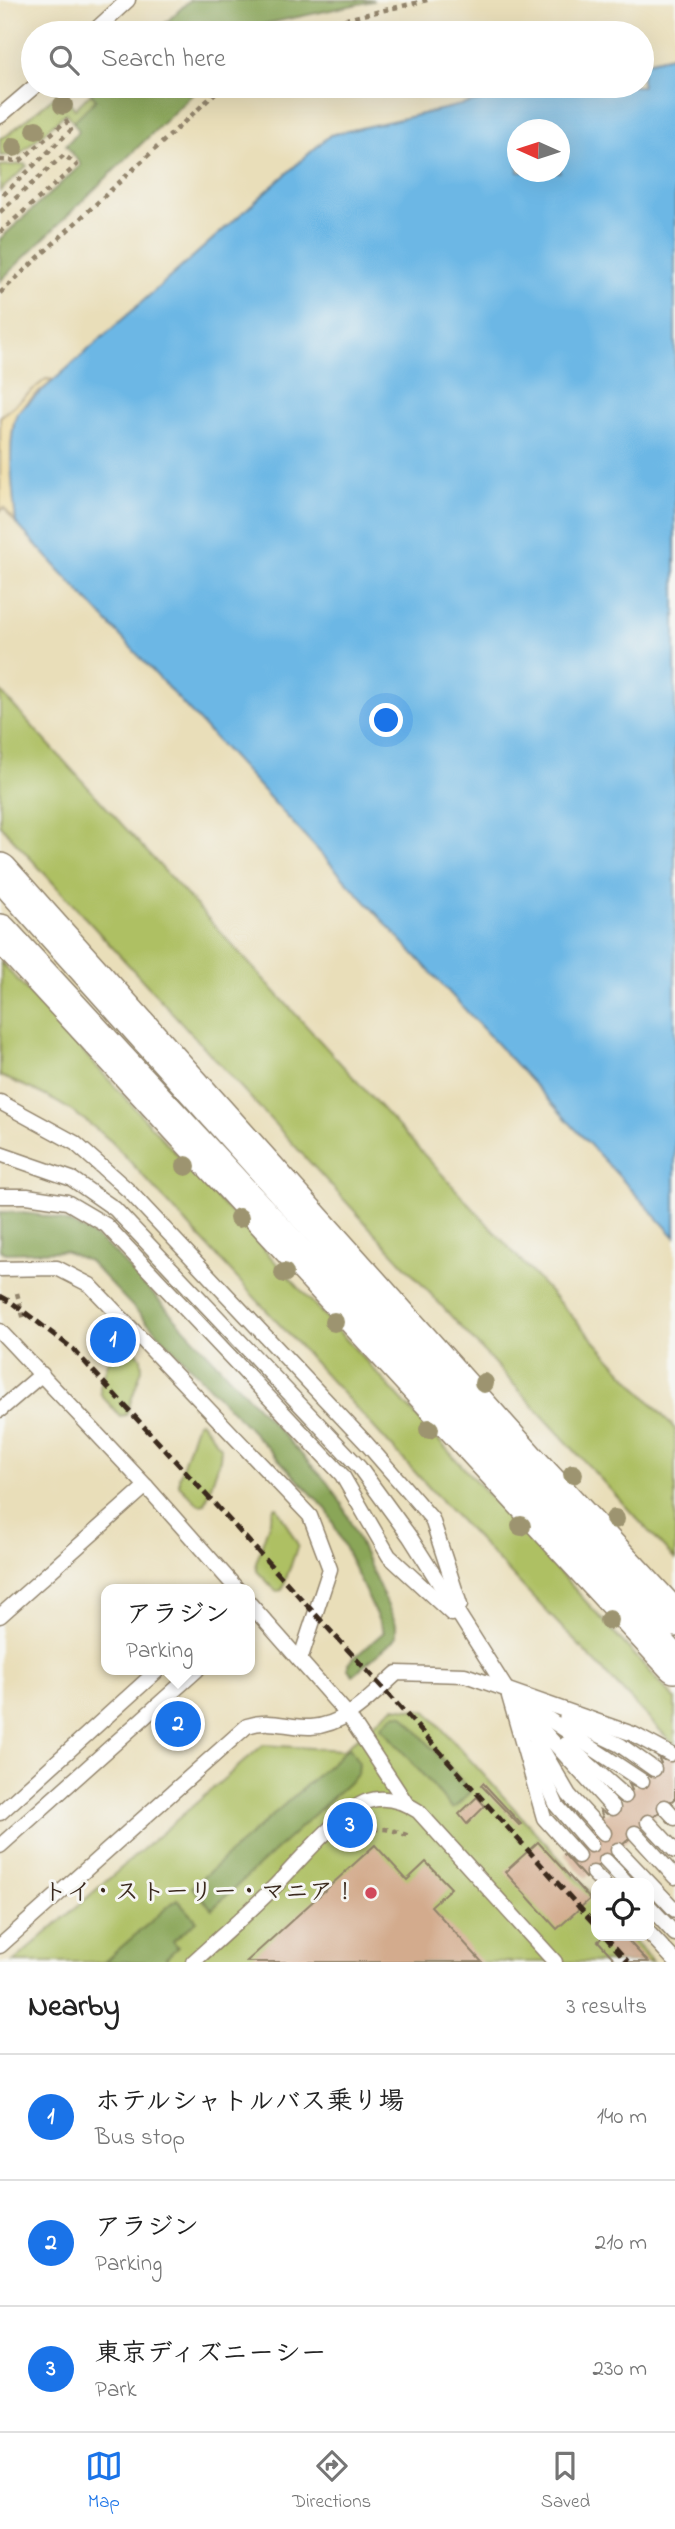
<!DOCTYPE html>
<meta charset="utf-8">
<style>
:root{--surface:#fff;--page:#f6f6f6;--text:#222;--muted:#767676;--line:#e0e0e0;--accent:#1a73e8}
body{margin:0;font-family:"Indie Flower","Klee One",sans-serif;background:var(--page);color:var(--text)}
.controls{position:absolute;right:21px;bottom:21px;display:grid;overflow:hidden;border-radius:14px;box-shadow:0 7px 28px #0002}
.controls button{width:63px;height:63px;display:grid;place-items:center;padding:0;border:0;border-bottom:2px solid var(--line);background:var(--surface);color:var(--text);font:35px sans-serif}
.compass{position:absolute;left:507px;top:119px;width:63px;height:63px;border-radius:50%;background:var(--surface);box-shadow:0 7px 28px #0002;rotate:273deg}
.you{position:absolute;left:387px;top:721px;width:24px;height:24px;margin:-18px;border:5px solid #fff;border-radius:50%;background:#1a73e8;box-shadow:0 0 0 10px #1a73e833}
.badge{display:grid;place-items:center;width:46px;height:46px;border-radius:50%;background:var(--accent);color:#fff;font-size:23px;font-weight:700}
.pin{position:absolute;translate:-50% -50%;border:4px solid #fff;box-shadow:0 2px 7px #0006}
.popup{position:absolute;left:101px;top:1584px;width:154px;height:91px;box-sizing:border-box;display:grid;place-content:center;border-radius:14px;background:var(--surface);filter:drop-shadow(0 2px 5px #0005);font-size:23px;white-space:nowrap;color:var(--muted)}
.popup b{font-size:26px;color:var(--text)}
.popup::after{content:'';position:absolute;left:50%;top:100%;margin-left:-14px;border:14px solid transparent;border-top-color:var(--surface)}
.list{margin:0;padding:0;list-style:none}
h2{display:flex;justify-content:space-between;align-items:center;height:91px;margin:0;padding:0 28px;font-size:30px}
h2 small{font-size:23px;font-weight:400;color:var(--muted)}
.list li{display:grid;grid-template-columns:46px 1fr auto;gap:21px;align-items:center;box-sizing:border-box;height:126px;padding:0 28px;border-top:2px solid var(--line)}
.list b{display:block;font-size:26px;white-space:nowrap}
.list p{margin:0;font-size:23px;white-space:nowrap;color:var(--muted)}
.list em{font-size:23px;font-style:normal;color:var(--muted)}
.icon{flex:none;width:38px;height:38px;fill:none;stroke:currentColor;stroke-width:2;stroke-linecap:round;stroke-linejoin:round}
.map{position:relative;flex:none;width:675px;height:1962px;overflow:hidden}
.search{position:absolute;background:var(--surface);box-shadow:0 7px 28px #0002;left:21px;right:21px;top:21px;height:77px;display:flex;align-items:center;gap:18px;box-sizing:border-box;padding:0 24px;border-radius:38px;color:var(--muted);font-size:26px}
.sheet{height:469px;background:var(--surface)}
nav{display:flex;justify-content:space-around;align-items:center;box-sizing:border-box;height:98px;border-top:2px solid var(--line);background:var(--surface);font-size:19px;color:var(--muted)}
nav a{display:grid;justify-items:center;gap:4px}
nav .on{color:var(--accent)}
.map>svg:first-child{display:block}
</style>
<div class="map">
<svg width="675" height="1962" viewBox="0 0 675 1962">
<rect width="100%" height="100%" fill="#f6f6f2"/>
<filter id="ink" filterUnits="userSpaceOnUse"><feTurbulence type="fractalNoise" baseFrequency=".0143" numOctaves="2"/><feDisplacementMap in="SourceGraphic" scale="14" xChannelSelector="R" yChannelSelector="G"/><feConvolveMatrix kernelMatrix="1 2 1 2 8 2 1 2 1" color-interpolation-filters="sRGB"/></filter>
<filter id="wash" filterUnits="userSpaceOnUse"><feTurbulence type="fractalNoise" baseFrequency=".00686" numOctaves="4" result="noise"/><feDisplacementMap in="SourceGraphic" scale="28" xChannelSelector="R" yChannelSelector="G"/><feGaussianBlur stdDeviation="1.57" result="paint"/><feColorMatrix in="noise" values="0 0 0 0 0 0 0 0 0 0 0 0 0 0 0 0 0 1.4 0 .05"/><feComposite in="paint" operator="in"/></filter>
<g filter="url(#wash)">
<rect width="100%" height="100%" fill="#e9deb9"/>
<g fill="#aec063" stroke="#747540" stroke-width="2">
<polygon points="61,91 75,109 91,93 96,100 73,122 66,113 20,154 0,156 0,138 6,136"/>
<polygon points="25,164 27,166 0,191 0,166"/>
<polygon points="0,691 675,1429 675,1560 0,825"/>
<path d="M1 962 675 1699V1746L446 1506 112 1142C74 1109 47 1094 0 1076Z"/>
<polygon points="121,1331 141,1358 142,1369 126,1415 120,1416 101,1395 100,1387 118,1332"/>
<polygon points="200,1421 221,1447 220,1459 205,1504 199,1505 179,1485 179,1477 197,1422"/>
<polygon points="277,1507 298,1545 282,1590 276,1591 257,1571 256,1563 274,1508"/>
<polygon points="394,1707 426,1711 596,1899 596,1936 630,1936 653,1962 13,1962 263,1745 343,1750"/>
</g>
<g fill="#8aa659" stroke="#62683c" stroke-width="2">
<polygon points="190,0 373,0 373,1 265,24 255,33 155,33"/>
<polygon points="100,86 201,86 0,281 0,239 81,165 66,145 79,131 73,122 96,100 91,93"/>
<path d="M0 1212C48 1213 76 1219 113 1251L327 1482 342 1504 396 1624V1636L392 1642 353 1675 348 1669V1663L384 1632 327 1510 89 1261 64 1251 6 1253 0 1250Z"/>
<polygon points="395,1714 403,1715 471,1792 453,1809 381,1727"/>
<polygon points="349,1747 359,1763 358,1774 212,1909 192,1887"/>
<polygon points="177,1899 197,1921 173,1941 178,1947 166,1958 168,1962 104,1962"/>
</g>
<path fill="#eeda9e" stroke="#94825e" stroke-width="2" d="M46 379 54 380C44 389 23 403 17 414 6 431 14 501 16 523L4 508 0 511V417Z"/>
<path fill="#6cb7e5" stroke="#547082" stroke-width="2" fill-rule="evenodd" d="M675 55V1237L16 523C13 488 6 447 17 413L330 135 544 86H642V63ZM518 130H560V172H518Z"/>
<g id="blocks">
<g fill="#d3ab8d">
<polygon points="675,1749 675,1798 585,1878 564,1854 575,1844 572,1839 579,1840 603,1817 600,1810 607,1814 632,1790 629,1784 635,1787 661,1763 658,1757 664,1760"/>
<polygon points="483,1783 521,1824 519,1825 481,1785"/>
<polygon points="477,1797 485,1806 467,1824 459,1814"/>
<polygon points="538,1842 590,1899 557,1929 505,1872"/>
<polygon points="375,1845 407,1880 426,1862 451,1888 431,1906 482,1962 246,1962"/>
<polygon points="604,1936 624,1936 648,1962 617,1962 598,1941"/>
</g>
</g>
</g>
<g filter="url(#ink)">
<use href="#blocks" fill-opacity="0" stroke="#92846c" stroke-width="2"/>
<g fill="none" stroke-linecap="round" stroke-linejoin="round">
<defs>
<g id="service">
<polyline points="92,33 128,0"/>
<polyline points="0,116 35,86"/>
<polyline points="0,1102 75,1143 129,1191 367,1444 432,1519 460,1605"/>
<polyline points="0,1154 72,1179 115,1209 359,1467 410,1537 508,1692 613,1808"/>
<polyline points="0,1196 27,1196 67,1202 106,1225 342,1475 389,1556 452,1614"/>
<polyline points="0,1269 57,1268 90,1285 310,1516 330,1569 300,1660"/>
<polyline points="0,1331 146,1486 237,1589"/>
<polyline points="0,1410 42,1374"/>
<polyline points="250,1604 348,1715 406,1803"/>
<polyline points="0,1616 146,1486"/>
<polyline points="509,1696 544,1818 578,1856"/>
<polyline points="526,1704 642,1781"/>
<polyline points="566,1719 620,1745 654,1769"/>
<polyline points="525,1720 569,1795 604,1833"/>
<polyline points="566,1744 625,1796"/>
<polyline points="532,1748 557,1806 591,1845"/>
<polyline points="665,1807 675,1818"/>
<polyline points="0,1813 158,1670"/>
<polyline points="648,1822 675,1851"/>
<polyline points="635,1833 675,1877"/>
<polyline points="0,1846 197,1670"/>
<polyline points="618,1850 675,1910"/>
<polyline points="606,1861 627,1883"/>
<polyline points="593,1873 603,1883"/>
<polyline points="649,1906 675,1934"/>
<polyline points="649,1933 675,1961"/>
<path d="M0 1946 247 1726C271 1718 288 1728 311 1727 347 1725 372 1695 397 1673L465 1675 633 1734 670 1754"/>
<path d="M193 1962C220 1938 247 1914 273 1888 295 1866 341 1810 368 1801 385 1795 404 1802 418 1811L555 1962"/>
</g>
<g id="tertiary">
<polyline points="0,871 527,1460 675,1619"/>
<polyline points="0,932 675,1665"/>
</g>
</defs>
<use href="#service" stroke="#92846c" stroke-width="17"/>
<use href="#tertiary" stroke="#92846c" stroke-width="38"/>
<g stroke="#92846c" stroke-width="4.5" stroke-dasharray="5 5" stroke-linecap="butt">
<polyline points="286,33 428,0"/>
<polyline points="0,160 20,161 66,121 71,130 0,198"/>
<polyline points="0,212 64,155 77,165 0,232"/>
<polyline points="0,293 223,86"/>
<polyline points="17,1293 24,1320"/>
<path d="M364 1833C379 1825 394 1830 409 1836"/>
</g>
<use href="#service" stroke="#fff" stroke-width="14"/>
<use href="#tertiary" stroke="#fff" stroke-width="35"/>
<g stroke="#3b2a1e" stroke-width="5" stroke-dasharray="10 5" stroke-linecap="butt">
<polyline points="0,1296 11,1302 73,1349 380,1685 596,1926"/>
<polyline points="605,1936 628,1962"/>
</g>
</g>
<g fill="#9d946f">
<circle cx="63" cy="105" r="10"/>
<circle cx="36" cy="130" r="10"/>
<circle cx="14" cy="147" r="10"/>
<circle cx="186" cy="1166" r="10"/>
<circle cx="239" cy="1218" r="10"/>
<circle cx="284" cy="1273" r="10"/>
<circle cx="334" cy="1322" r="10"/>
<circle cx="484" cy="1383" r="10"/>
<circle cx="429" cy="1429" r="10"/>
<circle cx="573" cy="1474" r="10"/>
<circle cx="615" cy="1519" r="10"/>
<circle cx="521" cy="1526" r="10"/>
<circle cx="609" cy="1620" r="10"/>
</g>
</g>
<circle fill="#d1495b" stroke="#f6f6f2" stroke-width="2.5" cx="371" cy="1893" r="7"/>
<g text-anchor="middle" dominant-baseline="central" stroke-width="6" stroke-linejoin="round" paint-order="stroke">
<g font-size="24" font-weight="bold" fill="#3b2a1e" stroke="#f6f6f2" text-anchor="end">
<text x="357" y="1893">トイ・ストーリー・マニア！</text>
</g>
</g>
</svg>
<div class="controls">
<button><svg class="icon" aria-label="locate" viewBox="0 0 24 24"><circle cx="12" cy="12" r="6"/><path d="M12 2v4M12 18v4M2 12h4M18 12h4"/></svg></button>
</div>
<svg class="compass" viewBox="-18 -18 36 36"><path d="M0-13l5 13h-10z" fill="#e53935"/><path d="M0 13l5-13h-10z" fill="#767676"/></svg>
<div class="you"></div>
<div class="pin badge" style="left:113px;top:1340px">1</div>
<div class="pin badge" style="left:178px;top:1724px">2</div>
<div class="popup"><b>アラジン</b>Parking</div>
<div class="pin badge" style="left:350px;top:1825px">3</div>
<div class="search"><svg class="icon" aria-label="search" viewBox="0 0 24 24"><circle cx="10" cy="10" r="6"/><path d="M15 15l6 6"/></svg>Search here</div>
</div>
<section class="sheet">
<h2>Nearby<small>3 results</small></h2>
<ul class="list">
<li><span class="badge">1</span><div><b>ホテルシャトルバス乗り場</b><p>Bus stop</p></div><em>140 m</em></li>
<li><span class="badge">2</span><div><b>アラジン</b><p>Parking</p></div><em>210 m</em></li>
<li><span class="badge">3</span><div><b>東京ディズニーシー</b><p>Park</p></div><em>230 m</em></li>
</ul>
</section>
<nav>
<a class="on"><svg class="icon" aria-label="map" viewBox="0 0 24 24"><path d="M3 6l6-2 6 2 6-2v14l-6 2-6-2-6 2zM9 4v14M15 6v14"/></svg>Map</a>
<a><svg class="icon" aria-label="directions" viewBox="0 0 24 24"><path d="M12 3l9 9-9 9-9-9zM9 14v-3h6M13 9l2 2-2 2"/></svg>Directions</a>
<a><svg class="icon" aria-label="saved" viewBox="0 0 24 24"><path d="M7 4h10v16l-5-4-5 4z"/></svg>Saved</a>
</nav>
